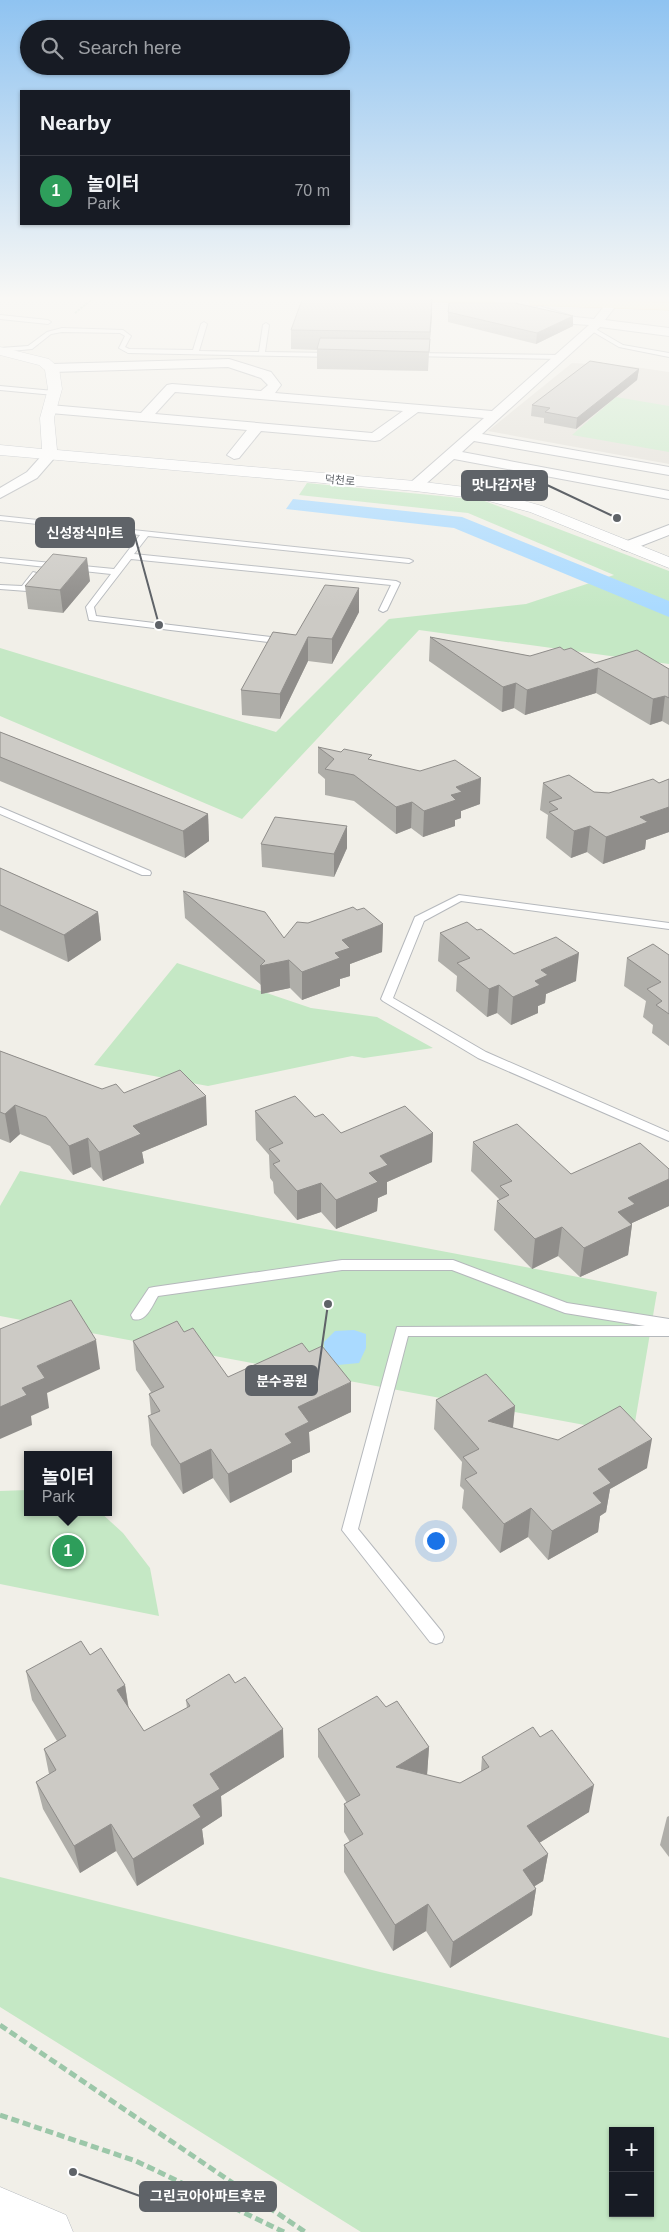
<!DOCTYPE html>
<meta charset="utf-8">
<style>
:root{--surface:#171b24;--page:#20242c;--text:#f1f3f6;--muted:#9ea1a6;--line:#363941;--accent:#ea4335}
body{margin:0;font-family:Arial,"Noto Sans KR",sans-serif;background:var(--page);color:var(--text)}
.controls{position:absolute;right:15px;bottom:15px;display:grid;overflow:hidden;border-radius:0px;box-shadow:0 1px 4px #0004}
.controls button{width:45px;height:45px;display:grid;place-items:center;padding:0;border:0;border-bottom:1px solid var(--line);background:var(--surface);color:var(--text);font:25px sans-serif}
.you{position:absolute;left:435px;top:1540px;width:18px;height:18px;margin:-12px;border:4px solid #fff;border-radius:50%;background:#1a73e8;box-shadow:0 0 0 8px #1a73e833}
.badge{display:grid;place-items:center;width:32px;height:32px;border-radius:50%;background:var(--accent);color:#fff;font-size:16px;font-weight:700}
.pin{position:absolute;translate:-50% -50%;border:2px solid #fff;box-shadow:0 1px 5px #0006}
.popup{position:absolute;left:24px;top:1451px;width:88px;height:65px;box-sizing:border-box;display:grid;place-content:center;border-radius:0px;background:var(--surface);filter:drop-shadow(0 1px 4px #0005);font-size:16px;white-space:nowrap;color:var(--muted)}
.popup b{font-size:19px;color:var(--text)}
.popup::after{content:'';position:absolute;left:50%;top:100%;margin-left:-10px;border:10px solid transparent;border-top-color:var(--surface)}
.list{margin:0;padding:0;list-style:none}
h2{display:flex;justify-content:space-between;align-items:center;height:65px;margin:0;padding:0 20px;font-size:21px}
h2 small{font-size:16px;font-weight:400;color:var(--muted)}
.list li{display:grid;grid-template-columns:32px 1fr auto;gap:15px;align-items:center;box-sizing:border-box;height:70px;padding:0 20px;border-top:1px solid var(--line)}
.list b{display:block;font-size:19px;white-space:nowrap}
.list p{margin:0;font-size:16px;white-space:nowrap;color:var(--muted)}
.list em{font-size:16px;font-style:normal;color:var(--muted)}
.icon{flex:none;width:28px;height:28px;fill:none;stroke:currentColor;stroke-width:2;stroke-linecap:round;stroke-linejoin:round}
.map{position:relative;flex:none;width:669px;height:2232px;overflow:hidden}
.search{position:absolute;background:var(--surface);box-shadow:0 1px 4px #0004;left:20px;top:20px;width:330px;height:55px;display:flex;align-items:center;gap:12px;box-sizing:border-box;padding:0 18px;border-radius:28px;color:var(--muted);font-size:19px}
.panel{position:absolute;background:var(--surface);box-shadow:0 1px 4px #0004;left:20px;top:90px;width:330px;height:135px;border-radius:0px}
.map>svg:first-child{display:block}
</style>
<div class="map">
<svg width="669" height="2232" viewBox="0 0 669 2232">
<rect width="100%" height="100%" fill="#f1efe8"/>
<polygon fill="#e1ded6" points="572,363 628,366 669,372 669,464 488,431"/>
<g fill="#c5e8c5" fill-rule="evenodd">
<polygon points="616,397 669,406 669,452 572,435"/>
<polygon points="307,483 482,500 669,571 669,664 419,630 242,819 0,716 0,648 276,732 389,619 526,604 614,575 468,513 299,495"/>
<polygon points="177,963 311,1008 377,1017 433,1048 364,1058 352,1056 208,1086 94,1065"/>
<polygon points="20,1171 657,1292 633,1434 0,1316 0,1206"/>
<polygon points="28,1490 28,1512 100,1512 123,1533 150,1568 159,1616 0,1584 0,1491"/>
<path d="M0 1877 380 1972 669 2038V2232H361L0 2007ZM613 2131H650V2213H613Z"/>
</g>
<g fill="#aadaff">
<polygon points="293,499 462,517 669,601 669,617 454,528 286,509"/>
<polygon points="354,1330 366,1334 366,1348 359,1363 338,1365 325,1356 324,1342 335,1331"/>
</g>
<g fill="none" stroke-linecap="round" stroke-linejoin="round">
<defs>
<g id="lane">
<polygon points="0,315 48,320 51,322 48,324 0,319"/>
<polygon points="204,322 207,324 199,351 259,352 263,325 266,323 269,325 265,352 335,353 338,355 335,357 128,353 119,348 125,336 120,333 62,332 51,334 32,349 0,352 0,348 28,346 47,332 62,328 123,330 131,336 125,347 129,349 193,350 201,324"/>
<polygon points="592,327 623,345 669,353 669,357 619,347 590,330"/>
<polygon points="412,353 560,355 563,357 560,359 410,356"/>
<polygon points="0,386 54,391 57,393 54,395 0,390"/>
<polygon points="0,516 409,559 413,561 409,563 148,536 134,554 396,581 400,583 387,610 383,612 379,610 391,585 131,559 94,607 96,616 279,638 280,640 276,643 89,620 86,607 111,574 0,562 0,558 114,569 140,535 0,520"/>
<polygon points="33,572 40,574 27,591 0,589 0,585 22,586"/>
<polygon points="0,807 150,871 151,873 150,875 142,875 0,814"/>
<polygon points="459,895 669,923 669,929 461,901 424,921 393,998 486,1052 669,1132 669,1141 478,1058 383,1001 381,999 415,917"/>
<path d="M342 1260H453L567 1303 669 1319V1336H408L358 1529 442 1632 444 1637 442 1642 436 1644 430 1642 342 1530 397 1327 645 1326 565 1313 452 1270H342L158 1296C152 1306 146 1323 133 1319L131 1315 149 1288 154 1287Z"/>
</g>
<g id="street">
<path d="M612 300 618 303 605 320 669 328V336L600 327 482 434 669 467V475L474 441 462 452 669 491V499L454 459 420 489H410L408 486 410 483 484 418 418 412 380 440 375 441 261 431 239 458 234 459 227 455 247 430 50 413 43 409 50 405 141 413 167 385 172 384 261 391 268 385 261 378 228 367 52 372 46 368 52 364 229 359 271 372 281 385 275 393 492 411 589 325 574 324 535 312 533 310 535 308 539 306 575 317 594 319 608 301ZM175 392 403 411 372 433 155 414Z"/>
<polygon points="50,451 57,455 37,478 0,498 0,488 27,472 45,452"/>
<polygon points="669,525 669,535 628,551 622,549 620,546 622,543"/>
</g>
<g id="secondary">
<polygon points="0,347 49,359 59,368 62,389 54,418 57,450 415,481 482,489 542,506 669,557 669,568 530,512 481,499 415,491 0,455 0,445 42,449 40,418 48,389 45,370 39,365 0,355"/>
<polygon points="0,2187 66,2215 73,2232 0,2232"/>
</g>
<polygon id="primary" points="412,297 520,297 669,302 669,310 418,301"/>
<polygon id="highway" points="545,297 669,297 669,303 551,301"/>
</defs>
<use href="#lane" stroke="#b5b8bc" stroke-width="2"/>
<use href="#street" stroke="#b5b8bc" stroke-width="2"/>
<use href="#secondary" stroke="#b6babf" stroke-width="1"/>
<use href="#primary" stroke="#f2c960" stroke-width="1"/>
<use href="#highway" stroke="#f9ab00" stroke-width="1"/>
<polyline stroke="#9cc7a9" stroke-width="2" stroke-dasharray="2.5 1" stroke-linecap="butt" points="75,313 95,297"/>
<g stroke="#9cc7a9" stroke-width="5" stroke-dasharray="8 4" stroke-linecap="butt">
<polyline points="0,2025 305,2232"/>
<polyline points="0,2115 136,2161 284,2232"/>
</g>
<use href="#lane" fill="#fff" fill-rule="evenodd"/>
<use href="#street" fill="#fff" fill-rule="evenodd"/>
<use href="#secondary" fill="#fff" fill-rule="evenodd"/>
<use href="#primary" fill="#fff2af" fill-rule="evenodd"/>
<use href="#highway" fill="#fde293" fill-rule="evenodd"/>
<defs>
<polyline id="street-bridge" points="499,297 523,305"/>
</defs>
<use href="#street-bridge" stroke="#b5b8bc" stroke-width="14" stroke-linecap="butt"/>
<use href="#street-bridge" stroke="#fff" stroke-width="13"/>
</g>
<g fill="#afaea9">
<polygon points="432,298 428,371 317,369 317,350 291,349 291,330"/>
<polygon points="448,312 573,316 573,326 536,344 448,322"/>
<polygon points="639,369 637,380 576,429 544,423 544,418 531,416 532,405"/>
<polygon points="90,581 63,613 28,609 25,586"/>
<polygon points="359,588 359,612 332,664 308,661 280,719 242,715 241,690 296,635"/>
<polygon points="430,637 530,656 564,650 595,663 669,669 669,725 662,721 650,725 596,693 525,715 514,708 502,712 429,661"/>
<polygon points="0,732 208,814 209,841 185,858 0,781"/>
<polygon points="318,747 372,760 480,804 461,811 461,818 455,820 455,826 423,837 411,828 396,834 354,801 325,795 325,779 318,773"/>
<polygon points="669,779 669,832 646,840 645,849 603,864 587,852 571,858 546,838 548,815 540,810 543,783 594,792 609,793 659,783"/>
<polygon points="347,826 347,848 334,877 262,867 261,844"/>
<polygon points="0,868 98,912 101,940 68,962 0,930"/>
<polygon points="183,891 284,938 308,923 357,910 383,924 382,952 350,964 350,976 340,979 340,986 302,1000 290,988 261,994 261,985 185,918"/>
<polygon points="477,930 514,954 576,981 546,994 545,1003 538,1006 538,1013 511,1025 497,1013 487,1017 456,991 457,976 438,961 440,933"/>
<polygon points="669,955 669,1046 652,1033 653,1025 643,1017 646,1001 624,986 627,958"/>
<polygon points="0,1051 102,1089 124,1093 207,1125 142,1152 144,1163 103,1181 91,1167 73,1175 50,1146 20,1134 10,1143 0,1139"/>
<polygon points="255,1111 315,1117 341,1133 433,1133 432,1162 387,1182 387,1194 378,1198 377,1211 336,1229 321,1212 297,1220 274,1193 273,1182 270,1178 269,1155 256,1140"/>
<polygon points="473,1142 571,1174 669,1169 669,1206 632,1223 628,1255 580,1277 558,1256 532,1269 494,1230 497,1201 499,1200 499,1199 471,1171"/>
<polygon points="184,1332 228,1377 351,1412 309,1432 310,1452 292,1460 292,1472 230,1503 213,1478 183,1494 151,1445 148,1416 151,1415 149,1394 151,1392 136,1370 133,1341"/>
<polygon points="436,1400 515,1406 513,1428 647,1468 610,1489 606,1512 600,1516 598,1532 548,1560 528,1537 500,1553 462,1508 464,1490 460,1486 462,1462 434,1429"/>
<polygon points="90,1655 125,1685 129,1709 144,1731 187,1708 186,1700 284,1757 221,1796 222,1816 202,1829 204,1844 137,1886 116,1851 80,1873 43,1809 36,1782 49,1774 44,1749 57,1741 32,1700 26,1671"/>
<polygon points="386,1707 429,1747 427,1775 460,1783 481,1771 482,1757 589,1812 539,1843 548,1854 543,1881 534,1886 536,1889 532,1915 450,1968 426,1931 393,1951 344,1872 344,1845 350,1842 344,1832 344,1804 347,1803 318,1757 318,1729"/>
<polygon points="669,1816 669,1857 660,1845 667,1817"/>
</g>
<g fill="#8f8d8a">
<polygon points="432,298 432,317 429,351 430,332"/>
<polygon points="573,316 573,326 536,344 537,333"/>
<polygon points="639,369 637,380 576,429 577,418"/>
<polygon points="87,558 90,581 63,613 60,590"/>
<polygon points="359,588 359,612 332,664 332,639"/>
<polygon points="308,637 308,661 280,719 280,694"/>
<polygon points="598,668 596,693 525,715 527,690"/>
<polygon points="516,683 514,708 502,712 503,687"/>
<polygon points="665,696 662,721 650,725 653,699"/>
<polygon points="481,778 480,804 461,811 461,818 455,820 455,826 423,837 424,811 451,795 456,787"/>
<polygon points="412,802 411,828 396,834 396,807"/>
<polygon points="669,807 669,832 646,840 645,849 603,864 606,837 640,817"/>
<polygon points="208,814 209,841 185,858 183,831"/>
<polygon points="347,826 347,848 334,877 334,854"/>
<polygon points="590,826 587,852 571,858 574,831"/>
<polygon points="98,912 101,940 68,962 64,935"/>
<polygon points="383,924 382,952 350,964 350,976 340,979 340,986 302,1000 302,972 342,940"/>
<polygon points="579,953 576,981 546,994 545,1003 538,1006 538,1013 511,1025 513,997 541,970"/>
<polygon points="289,960 290,988 261,994 260,966"/>
<polygon points="499,985 497,1013 487,1017 489,989"/>
<polygon points="206,1096 207,1125 142,1152 144,1163 103,1181 99,1152 133,1126"/>
<polygon points="15,1105 20,1134 10,1143 5,1114"/>
<polygon points="433,1133 432,1162 387,1182 387,1194 378,1198 377,1211 336,1229 336,1200 369,1173 380,1156"/>
<polygon points="88,1138 91,1167 73,1175 69,1146"/>
<polygon points="669,1179 669,1206 632,1223 631,1226 632,1225 628,1255 580,1277 584,1248 618,1212 628,1198"/>
<polygon points="321,1183 321,1212 297,1220 297,1191"/>
<polygon points="562,1227 558,1256 532,1269 535,1239"/>
<polygon points="96,1340 100,1369 47,1393 49,1408 31,1416 32,1425 0,1439 0,1407 22,1388 37,1366"/>
<polygon points="351,1382 351,1412 309,1432 310,1452 292,1460 292,1472 230,1503 228,1474 298,1407"/>
<polygon points="515,1406 512,1436 488,1421"/>
<polygon points="652,1439 647,1468 610,1489 606,1512 600,1516 598,1532 548,1560 552,1531 598,1469"/>
<polygon points="211,1449 213,1478 183,1494 180,1464"/>
<polygon points="531,1508 528,1537 500,1553 504,1524"/>
<polygon points="125,1685 129,1713 117,1690"/>
<polygon points="283,1729 284,1757 221,1796 222,1816 202,1829 204,1844 137,1886 133,1859 193,1805 210,1774"/>
<polygon points="429,1747 427,1775 396,1767"/>
<polygon points="594,1785 589,1812 523,1853 527,1826"/>
<polygon points="111,1824 116,1851 80,1873 74,1846"/>
<polygon points="548,1854 543,1881 519,1896 523,1870"/>
<polygon points="536,1889 532,1915 450,1968 453,1942"/>
<polygon points="428,1904 426,1931 393,1951 395,1925"/>
</g>
<g fill="#cccac5" stroke="#8f8d8a">
<polygon points="303,297 432,298 430,332 291,330"/>
<polygon points="449,303 515,303 573,316 537,333 448,312"/>
<polygon points="320,338 430,339 429,352 317,349"/>
<polygon points="590,361 639,369 577,418 545,412 550,408 532,405"/>
<polygon points="53,554 87,558 60,590 25,586"/>
<polygon points="325,585 359,588 332,639 308,637 280,694 241,690 273,632 296,635"/>
<polygon points="430,637 530,656 560,647 564,650 571,648 595,663 637,650 669,669 669,698 665,696 653,699 598,668 527,690 516,683 503,687"/>
<polygon points="0,732 208,814 183,831 0,757"/>
<polygon points="318,747 341,752 344,749 372,755 368,759 420,771 455,760 481,778 456,787 462,792 451,795 456,800 424,811 412,802 396,807 354,775 325,769 334,759"/>
<polygon points="569,775 594,792 609,793 653,779 659,783 669,779 669,807 640,817 648,822 606,837 590,826 574,831 549,812 558,809 549,802 562,798 543,783"/>
<polygon points="275,817 347,826 334,854 261,844"/>
<polygon points="0,868 98,912 64,935 0,905"/>
<polygon points="183,891 265,912 284,938 297,922 308,923 353,907 357,910 364,908 383,924 342,940 350,948 335,953 340,958 302,972 289,960 260,966 265,961"/>
<polygon points="467,922 477,930 481,929 514,954 556,937 579,953 541,970 548,975 535,981 540,985 513,997 499,985 489,989 457,963 470,958 440,933"/>
<polygon points="653,944 669,955 669,1014 656,1005 662,1001 647,989 661,982 627,958"/>
<polygon points="0,1051 102,1089 116,1084 124,1093 180,1070 206,1096 133,1126 141,1134 99,1152 88,1138 69,1146 46,1117 15,1105 5,1114 0,1112"/>
<polygon points="295,1096 315,1117 323,1114 341,1133 405,1106 433,1133 380,1156 388,1165 369,1173 378,1182 336,1200 321,1183 297,1191 273,1164 280,1161 269,1149 283,1143 255,1111"/>
<polygon points="517,1124 571,1174 640,1143 669,1169 669,1179 628,1198 635,1204 618,1212 632,1225 584,1248 562,1227 535,1239 497,1201 509,1195 500,1186 512,1181 473,1142"/>
<polygon points="71,1300 96,1340 37,1366 45,1378 22,1388 27,1395 0,1407 0,1329"/>
<polygon points="177,1321 184,1332 193,1328 228,1377 302,1343 309,1352 322,1346 351,1382 298,1407 309,1422 285,1434 292,1443 228,1474 211,1449 180,1464 148,1416 160,1411 149,1394 164,1387 133,1341"/>
<polygon points="486,1374 515,1406 488,1421 558,1440 620,1406 652,1439 598,1469 611,1483 593,1493 602,1503 552,1531 531,1508 504,1524 465,1479 477,1473 463,1457 479,1449 436,1400"/>
<polygon points="81,1641 90,1655 101,1648 125,1685 117,1690 144,1731 190,1706 186,1700 229,1674 235,1683 245,1677 283,1729 210,1774 220,1789 193,1805 201,1817 133,1859 111,1824 74,1846 36,1782 56,1770 44,1749 66,1736 26,1671"/>
<polygon points="377,1696 386,1707 397,1701 429,1747 396,1767 460,1783 489,1767 482,1757 533,1727 540,1737 552,1730 594,1785 527,1826 548,1854 523,1870 536,1889 453,1942 428,1904 395,1925 344,1845 363,1834 344,1804 360,1795 318,1729"/>
</g>
<linearGradient id="sky" x2="0" y2="1"><stop stop-color="#8fc3f1"/><stop offset="0.49" stop-color="#f9f8f5"/><stop offset="1" stop-color="#f9f8f5" stop-opacity="0"/></linearGradient>
<rect width="669" height="609" fill="url(#sky)"/>
<g text-anchor="middle" dominant-baseline="central" stroke-width="4.5" stroke-linejoin="round" paint-order="stroke">
<g font-size="11" fill="#5f6368" stroke="#fff">
<text transform="translate(340 480) rotate(5)">덕천로</text>
</g>
</g>
<path fill="none" stroke="#5f6368" stroke-width="2" d="M617 518L547 485M159 625L134 533M328 1304L317 1381M73 2172L140 2196"/>
<g fill="#5f6368" stroke="#fff" stroke-width="2">
<circle cx="617" cy="518" r="5"/>
<circle cx="159" cy="625" r="5"/>
<circle cx="328" cy="1304" r="5"/>
<circle cx="73" cy="2172" r="5"/>
</g>
<g fill="#5f6368" stroke="#5f6368" stroke-width="2">
<rect x="462" y="471" width="85" height="29" rx="5"/>
<rect x="36" y="518" width="98" height="29" rx="5"/>
<rect x="246" y="1366" width="71" height="29" rx="5"/>
<rect x="140" y="2182" width="136" height="29" rx="5"/>
</g>
<g font-size="14" text-anchor="middle" font-weight="bold" fill="#fff">
<text x="504" y="490">맛나감자탕</text>
<text x="85" y="538">신성장식마트</text>
<text x="282" y="1386">분수공원</text>
<text x="208" y="2201">그린코아아파트후문</text>
</g>
</svg>
<div class="controls">
<button>+</button>
<button>−</button>
</div>
<div class="you"></div>
<div class="pin badge" style="left:68px;top:1551px;background:#2e9e5b">1</div>
<div class="popup"><b>놀이터</b>Park</div>
<div class="search"><svg class="icon" aria-label="search" viewBox="0 0 24 24"><circle cx="10" cy="10" r="6"/><path d="M15 15l6 6"/></svg>Search here</div>
<section class="panel">
<h2>Nearby<small></small></h2>
<ul class="list">
<li><span class="badge" style="background:#2e9e5b">1</span><div><b>놀이터</b><p>Park</p></div><em>70 m</em></li>
</ul>
</section>
</div>
